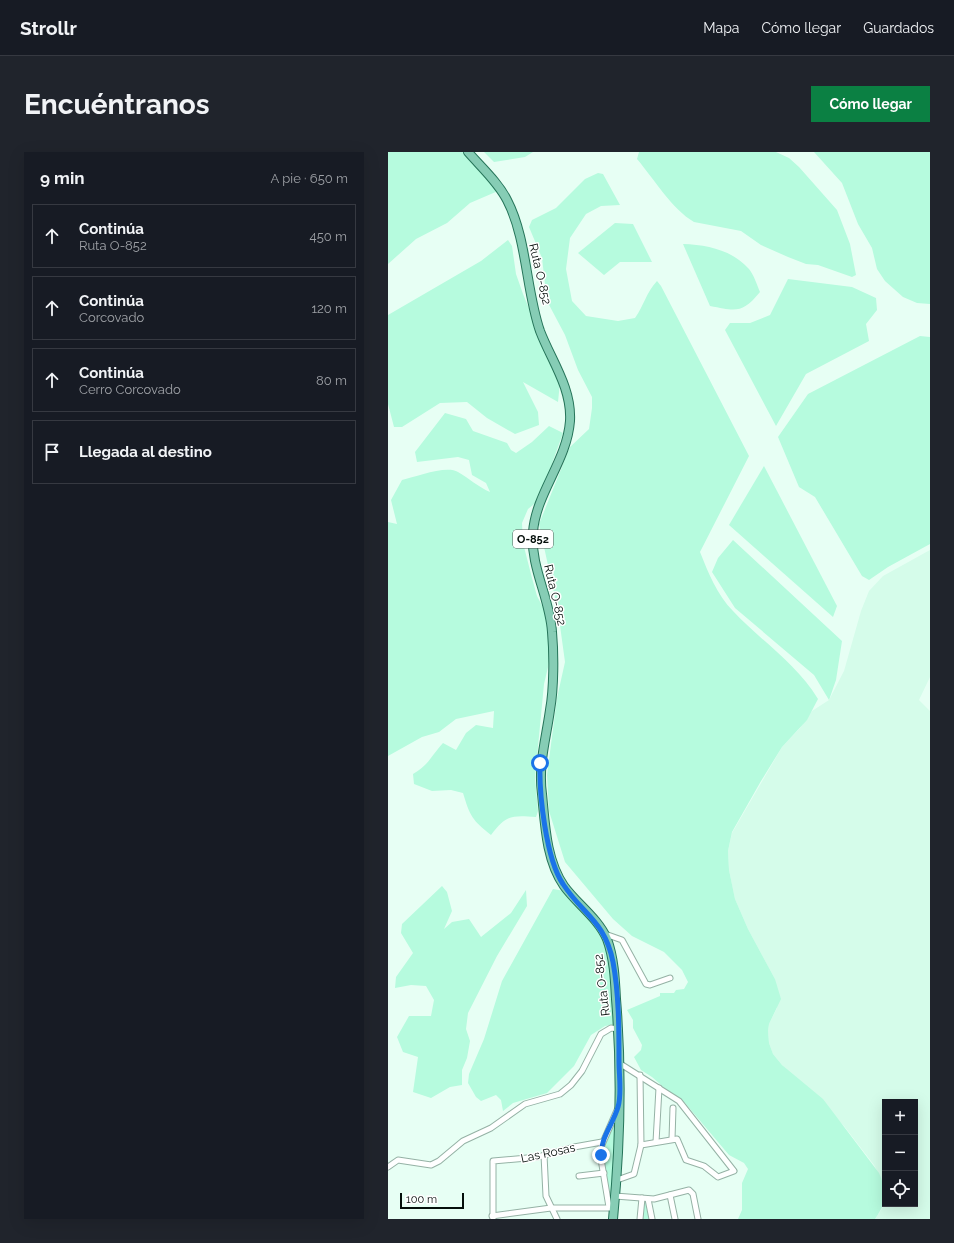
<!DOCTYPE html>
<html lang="es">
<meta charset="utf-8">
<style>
:root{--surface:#171b24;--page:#20242c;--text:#f1f3f6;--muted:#9ea1a6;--line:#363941;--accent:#0b8043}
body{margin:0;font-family:Raleway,sans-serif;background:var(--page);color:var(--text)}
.controls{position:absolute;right:12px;bottom:12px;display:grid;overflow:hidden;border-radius:0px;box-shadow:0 4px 16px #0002}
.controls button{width:36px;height:36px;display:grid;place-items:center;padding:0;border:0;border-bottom:1px solid var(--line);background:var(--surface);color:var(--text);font:20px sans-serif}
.scale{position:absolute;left:12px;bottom:10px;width:64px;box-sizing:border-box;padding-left:4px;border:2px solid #050f0b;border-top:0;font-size:11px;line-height:14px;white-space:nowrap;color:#050f0b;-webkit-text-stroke:3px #fff;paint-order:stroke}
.stop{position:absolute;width:12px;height:12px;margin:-9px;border:3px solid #1a73e8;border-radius:50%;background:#fff}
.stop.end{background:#1a73e8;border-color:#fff;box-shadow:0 1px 4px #0008}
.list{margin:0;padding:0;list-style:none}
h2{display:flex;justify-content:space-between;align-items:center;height:52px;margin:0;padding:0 16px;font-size:17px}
h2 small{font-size:13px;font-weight:400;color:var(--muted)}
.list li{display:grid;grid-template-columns:26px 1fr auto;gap:12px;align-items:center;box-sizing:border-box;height:64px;margin:0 8px 8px;padding:0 8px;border:1px solid var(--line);border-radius:0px}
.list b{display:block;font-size:15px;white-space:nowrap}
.list p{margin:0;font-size:13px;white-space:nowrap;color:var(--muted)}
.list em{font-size:13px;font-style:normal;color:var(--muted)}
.icon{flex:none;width:22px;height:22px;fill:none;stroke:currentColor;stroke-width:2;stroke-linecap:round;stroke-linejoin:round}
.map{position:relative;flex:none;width:542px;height:1067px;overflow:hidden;border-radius:0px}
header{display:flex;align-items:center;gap:24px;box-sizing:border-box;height:56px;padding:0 20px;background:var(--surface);border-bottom:1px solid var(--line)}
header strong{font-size:19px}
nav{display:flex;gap:22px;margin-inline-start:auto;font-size:14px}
.intro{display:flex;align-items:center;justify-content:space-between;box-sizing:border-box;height:96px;padding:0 24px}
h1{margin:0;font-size:28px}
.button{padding:10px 18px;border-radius:0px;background:var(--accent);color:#fff;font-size:14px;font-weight:700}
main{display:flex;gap:24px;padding:0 24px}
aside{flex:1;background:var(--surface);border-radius:0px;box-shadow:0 4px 16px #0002}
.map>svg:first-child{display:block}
</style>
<header>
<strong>Strollr</strong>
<nav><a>Mapa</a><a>Cómo llegar</a><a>Guardados</a></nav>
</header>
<div class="intro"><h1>Encuéntranos</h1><a class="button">Cómo llegar</a></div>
<main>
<aside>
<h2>9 min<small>A pie · 650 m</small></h2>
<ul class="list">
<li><svg class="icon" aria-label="ahead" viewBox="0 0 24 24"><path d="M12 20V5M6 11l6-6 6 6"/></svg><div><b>Continúa</b><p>Ruta O-852</p></div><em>450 m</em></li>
<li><svg class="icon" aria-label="ahead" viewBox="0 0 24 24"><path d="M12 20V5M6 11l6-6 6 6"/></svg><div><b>Continúa</b><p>Corcovado</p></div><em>120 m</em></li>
<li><svg class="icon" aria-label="ahead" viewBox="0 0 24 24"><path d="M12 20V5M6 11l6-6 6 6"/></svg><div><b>Continúa</b><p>Cerro Corcovado</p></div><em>80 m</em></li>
<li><svg class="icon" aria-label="arrive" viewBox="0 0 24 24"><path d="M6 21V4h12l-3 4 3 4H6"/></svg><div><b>Llegada al destino</b></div></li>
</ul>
</aside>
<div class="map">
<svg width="542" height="1067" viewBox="0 0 542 1067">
<rect width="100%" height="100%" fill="#e7fff4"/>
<polygon fill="#d5fcea" points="542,398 542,525 531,548 542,559 542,1067 487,1067 497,1052 527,1052 527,950 497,950 497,1034 486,1013 456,974 394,913 385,902 381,891 380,879 381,872 389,856 387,827 360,777 347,747 341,718 340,699 344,681 394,595 412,576 424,559 441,548 456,519 473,459 481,439 495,424"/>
<g fill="#b6fbde">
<polygon points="0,0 78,0 110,39 82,51 59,71 28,87 0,112"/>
<polygon points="96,0 145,0 137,5 106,10"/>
<path d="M251 0H388L401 6 411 15 449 58 462 92 468 123 464 125 430 113 418 112 400 105 373 93 353 79 306 70C284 57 266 27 249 7Z"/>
<polygon points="426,0 542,0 542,152 529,151 515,145 497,129 489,117 484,96 470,72 454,31"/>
<path d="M210 21 215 22 232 53 213 54 198 62 182 86 178 117 184 149 198 164 230 169 247 166C256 153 258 141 269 129L273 134 361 304 312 400C320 420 329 443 345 459 373 489 408 511 430 547L419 568 394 595 373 629 344 680 340 699 341 718 347 747 360 777 387 827 393 847 381 872 380 879 381 891 385 902 394 913 435 947 491 1021C500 1042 499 1049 487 1067H350L354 1058V1031L360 1017 356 1011 341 1003 297 951 281 940 264 925 253 918 246 905 253 898 254 893 245 876V868L239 858 272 844V841H286L288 838 296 837 300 830 294 818 276 800 244 784 225 767 177 710 161 659 159 623 169 546 177 510 170 459 151 372 182 295 201 277 204 256V245L190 218 177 183 159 149 154 106 141 75 144 68 168 56 197 27Z"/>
<polygon points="227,71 245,72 264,110 232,110 216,123 190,101"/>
<polygon points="120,88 124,94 128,122 135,142 172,230 170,250 135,230 150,260 151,273 127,282 99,266 79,250 52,251 14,275 6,275 0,252 0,163 93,109"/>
<path d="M295 92C320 93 344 98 361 117 366 123 369 133 372 140 354 162 348 159 322 154Z"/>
<polygon points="400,127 464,135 488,146 489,158 478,172 481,189 418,222 388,274 337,178 342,171 362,171 382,163"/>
<polygon points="532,184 542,185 542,392 500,415 481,428 474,424 427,345 411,335 390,285 420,242"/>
<path d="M57 261 78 267 85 279 119 291 123 298 128 301 144 290 161 274 175 281 151 348 140 357 134 371 135 391 144 426 149 444 160 465 162 478 161 511 156 532 147 626 150 659 148 665C124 663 118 663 103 683 84 668 82 664 75 641L63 638 44 639 26 632 25 622C41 613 43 604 55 591L68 598 78 581 88 573 105 576 106 559 68 567 51 580 34 585 0 604V370L9 372 3 348 14 328C28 325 58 313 70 320 81 326 90 335 102 340L98 331 84 323 81 308 70 305 29 310 27 300Z"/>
<polygon points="376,314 449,454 445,465 341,373"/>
<polygon points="345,388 454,489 448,528 441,548 426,523 347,456 324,420 330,406"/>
<polygon points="54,734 59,740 64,759 56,777 64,770 81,767 93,785 123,761 138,738 139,754 109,804 80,861 78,877 82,889 79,906 74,918 74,933 62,935 43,946 25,940 30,905 15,900 9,885 21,864 43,864 46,848 38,834 23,833 7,836 8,825 25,801 13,781 14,772"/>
<polygon points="165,737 182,740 215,780 221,809 228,872 217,874 203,883 186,914 159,941 125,951 115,959 113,948 108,943 93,949 88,945 80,931 81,922 96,887 114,829"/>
<polygon points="227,966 223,1049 215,1007 215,995"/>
<polygon points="258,1048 262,1067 253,1067 254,1049"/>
</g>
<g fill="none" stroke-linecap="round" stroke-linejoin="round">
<defs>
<g id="street">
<polyline points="217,782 234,788 258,832 262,833 282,826"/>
<polyline points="231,911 291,949 346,1019 330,1025 316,1014 298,1008 289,987 253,993"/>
<polyline points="284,987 285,956"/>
<polyline points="268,990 271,936"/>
<polyline points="156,1003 158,1044 169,1067"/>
<polyline points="0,1015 10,1008 43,1013 51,1009 75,989 103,976 137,952 172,942 183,933 194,919 213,882 223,876 231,877"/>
<polyline points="191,1024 216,1021"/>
<polyline points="229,1028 246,1022 253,993 252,923"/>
<polyline points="282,1043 287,1067"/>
<polyline points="227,1044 266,1047 301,1038 305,1042 310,1067"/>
<polyline points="260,1047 264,1067"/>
<polyline points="221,1055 213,1007 213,995 230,956"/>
<polyline points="104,1064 163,1056 226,1056"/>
<polyline points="105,1067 105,1009 150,1005 186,995 214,990"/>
<polyline points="252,1067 254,1046"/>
</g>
<path id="primary" d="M80 0C93 15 110 30 119 48 139 86 138 139 152 179 163 208 184 236 182 269 179 309 148 341 145 380 142 415 162 446 164 480 166 502 166 536 162 558 158 587 150 613 154 642 157 672 158 708 176 734 189 752 210 766 219 787 226 806 227 827 228 847 234 919 232 996 225 1067"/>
</defs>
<use href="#street" stroke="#95b2a5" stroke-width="7"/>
<use href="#primary" stroke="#257459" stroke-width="10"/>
<use href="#street" stroke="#fff" stroke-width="5"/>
<use href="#primary" stroke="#86cdb5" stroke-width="8"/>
</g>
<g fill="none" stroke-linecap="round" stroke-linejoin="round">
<path stroke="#1a73e8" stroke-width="5" d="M152 611C151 642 158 707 175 732 195 763 217 769 225 810 231 842 231 877 231 910 231 924 234 942 230 955 225 972 213 985 213 1003"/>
</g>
<g text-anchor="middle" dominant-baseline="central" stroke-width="3" stroke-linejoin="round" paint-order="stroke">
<rect fill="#fff" stroke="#505754" stroke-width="1" x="125" y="378" width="40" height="18" rx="3"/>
<g font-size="11" font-weight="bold" fill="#050f0b">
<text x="145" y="387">O-852</text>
</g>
<g font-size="12" fill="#050f0b" stroke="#fff">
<text transform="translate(152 122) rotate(77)">Ruta O-852</text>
<text transform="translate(167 443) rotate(77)">Ruta O-852</text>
<text transform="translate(214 833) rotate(-97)">Ruta O-852</text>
<text transform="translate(160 1001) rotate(-12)">Las Rosas</text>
</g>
</g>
</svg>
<div class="controls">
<button>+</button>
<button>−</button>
<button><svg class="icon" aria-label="locate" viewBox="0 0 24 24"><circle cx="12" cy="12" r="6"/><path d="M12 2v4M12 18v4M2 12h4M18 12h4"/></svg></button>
</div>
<div class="scale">100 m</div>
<div class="stop" style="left:152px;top:611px"></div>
<div class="stop end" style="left:213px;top:1003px"></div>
</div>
</main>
